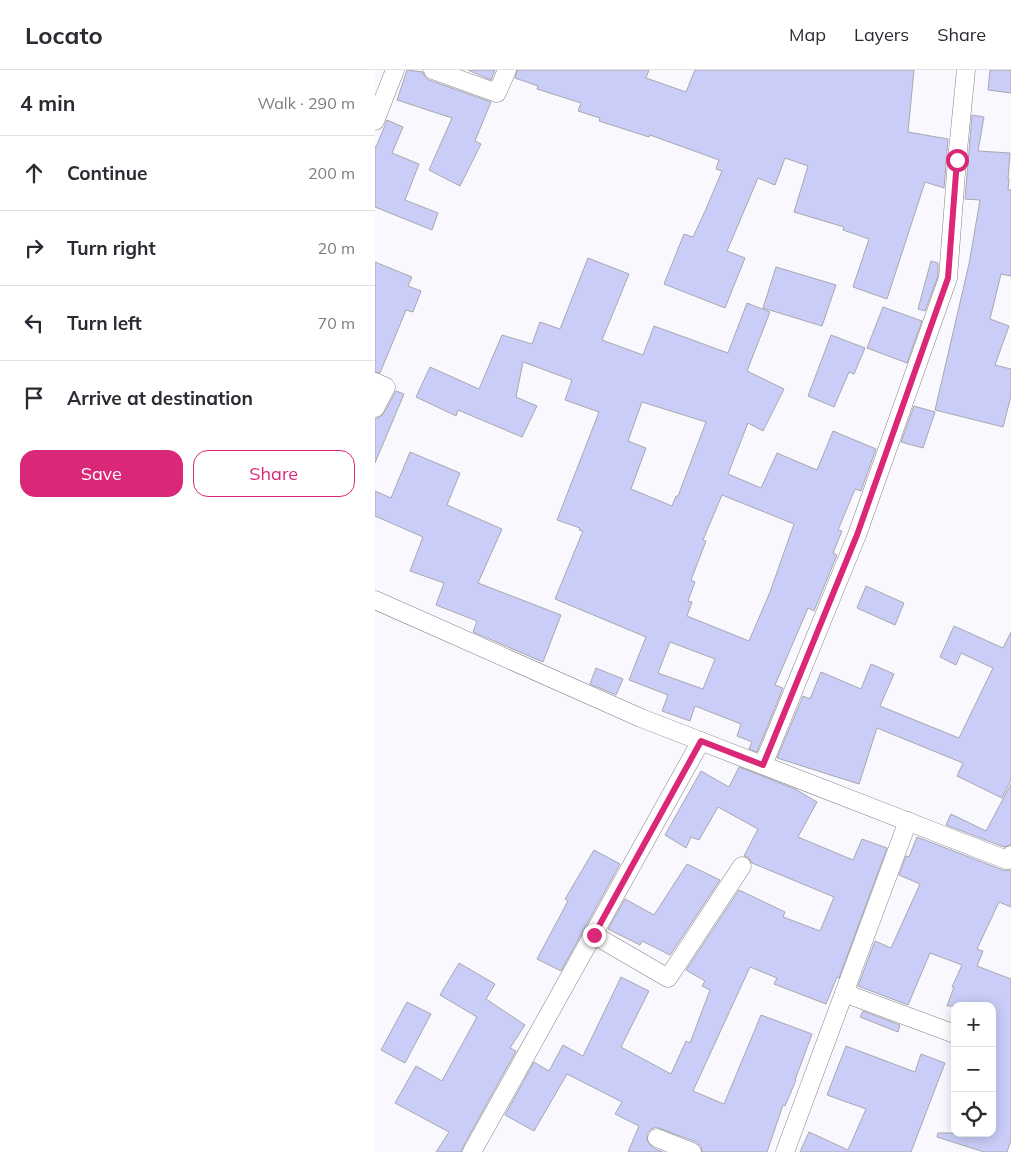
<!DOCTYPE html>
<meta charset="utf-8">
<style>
:root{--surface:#fff;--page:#f2f2f3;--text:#2b2b33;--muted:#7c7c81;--line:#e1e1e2;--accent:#db2777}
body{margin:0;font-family:Mulish,sans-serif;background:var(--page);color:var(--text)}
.controls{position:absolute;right:15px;bottom:15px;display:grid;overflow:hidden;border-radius:10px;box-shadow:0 2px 12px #0003}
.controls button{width:45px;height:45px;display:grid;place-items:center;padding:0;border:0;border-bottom:1px solid var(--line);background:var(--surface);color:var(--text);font:25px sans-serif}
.stop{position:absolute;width:15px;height:15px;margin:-11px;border:4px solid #db2777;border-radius:50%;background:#fff}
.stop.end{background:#db2777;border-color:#fff;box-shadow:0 1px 5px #0008}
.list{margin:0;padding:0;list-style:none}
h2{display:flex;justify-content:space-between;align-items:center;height:65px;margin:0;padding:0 20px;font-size:21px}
h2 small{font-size:16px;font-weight:400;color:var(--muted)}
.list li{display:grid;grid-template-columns:32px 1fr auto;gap:15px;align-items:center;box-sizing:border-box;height:75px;padding:0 20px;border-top:1px solid var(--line)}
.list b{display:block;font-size:19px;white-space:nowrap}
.list em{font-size:16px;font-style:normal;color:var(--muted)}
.actions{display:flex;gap:10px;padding:15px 20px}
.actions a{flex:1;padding:11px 0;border:1px solid var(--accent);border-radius:15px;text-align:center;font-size:18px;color:var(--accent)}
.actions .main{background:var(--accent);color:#fff}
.icon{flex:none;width:28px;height:28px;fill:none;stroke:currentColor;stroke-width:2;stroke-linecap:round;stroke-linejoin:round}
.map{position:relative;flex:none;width:636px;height:1082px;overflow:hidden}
header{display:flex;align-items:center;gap:30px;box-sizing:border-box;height:70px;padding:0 25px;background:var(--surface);border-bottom:1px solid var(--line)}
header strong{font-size:24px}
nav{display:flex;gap:28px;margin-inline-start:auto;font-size:18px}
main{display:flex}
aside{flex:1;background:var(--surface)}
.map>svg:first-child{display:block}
</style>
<header>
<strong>Locato</strong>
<nav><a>Map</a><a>Layers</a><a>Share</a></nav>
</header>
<main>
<aside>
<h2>4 min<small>Walk · 290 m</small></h2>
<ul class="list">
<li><svg class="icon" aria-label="ahead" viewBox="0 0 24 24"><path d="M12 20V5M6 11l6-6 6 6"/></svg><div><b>Continue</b></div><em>200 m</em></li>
<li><svg class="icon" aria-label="right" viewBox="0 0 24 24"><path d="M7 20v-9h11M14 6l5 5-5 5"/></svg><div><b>Turn right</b></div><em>20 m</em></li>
<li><svg class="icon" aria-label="left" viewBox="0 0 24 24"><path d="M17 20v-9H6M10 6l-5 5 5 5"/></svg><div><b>Turn left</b></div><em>70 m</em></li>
<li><svg class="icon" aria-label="arrive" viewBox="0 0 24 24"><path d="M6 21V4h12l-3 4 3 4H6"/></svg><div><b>Arrive at destination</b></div></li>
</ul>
<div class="actions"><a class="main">Save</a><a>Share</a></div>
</aside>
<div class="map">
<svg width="636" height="1082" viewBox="0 0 636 1082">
<rect width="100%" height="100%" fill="#f8f8fe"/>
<g fill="#c9cdf7" stroke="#a8a8ae" fill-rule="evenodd">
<polygon points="32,0 48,2 50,7 54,10 116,32 100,71 106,74 85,116 54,100 77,48 22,30"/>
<polygon points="93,0 120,0 116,10"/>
<polygon points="142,0 274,0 271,8 311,22 320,0 539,0 533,62 573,69 569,118 550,112 512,229 478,217 494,169 468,160 469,157 419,142 433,96 410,88 400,115 383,108 352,181 370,188 350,238 289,214 309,164 318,167 331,139 347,101 341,99 344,90 275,65 274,67 224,51 225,48 203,41 206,33 162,19 163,16 140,8"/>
<polygon points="615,0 636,0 636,23 613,20"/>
<polygon points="597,45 609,47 603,81 635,83 633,109 634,109 633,120 636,120 636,206 626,204 615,249 634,256 620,295 636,299 636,326 628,357 560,340 594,194 605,130 590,129"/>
<polygon points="12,50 28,57 17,83 44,94 30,130 63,143 57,160 0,137 0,76 1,77"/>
<path d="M213 188 254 204 227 270 268 285 279 256 353 283 372 233 395 242 372 301 409 319 388 361 373 353 353 404 386 418 402 383 442 400 458 361 501 379 486 421 480 419 463 460 467 461 458 483 462 485 439 541 433 538 400 615 408 618 382 682 374 679 377 672 362 666 366 654 320 636 315 651 287 641 293 625 254 610 271 567 180 529 208 461 204 460 205 458 182 450 224 342 190 330 197 310 148 292 141 327 162 336 147 367 83 340 81 346 41 327 55 297 104 319 127 265 157 274 165 252 185 259ZM267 332 331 352 303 426H301L297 436 256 419 271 378 253 371ZM347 425 419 454 395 522 374 571 312 546 317 532 313 531 320 512 316 510 331 471 328 470ZM295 572 340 589 328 619 283 603Z"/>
<polygon points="556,191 563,193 563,206 550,241 543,239"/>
<polygon points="0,192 37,207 33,216 46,221 38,242 31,240 5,303 0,302"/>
<polygon points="401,197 461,215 447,256 388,238"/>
<polygon points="508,237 547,251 532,293 492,278"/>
<polygon points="456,265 490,278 479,304 474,302 459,337 433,326"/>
<polygon points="21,321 29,324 0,393 0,349 5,347 9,343"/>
<polygon points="539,336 560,342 548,378 526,372"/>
<polygon points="35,382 85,403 72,435 127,459 103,513 186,545 168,592 98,562 102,551 61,535 69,513 35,501 48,467 0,446 0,421 16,428"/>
<polygon points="491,516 529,533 520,555 482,538"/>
<polygon points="579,556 628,578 636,562 636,710 627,728 582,706 588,693 502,658 484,714 402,688 428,626 435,629 446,602 486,619 496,594 519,604 505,636 584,668 618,598 586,583 581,595 565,587"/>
<polygon points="221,598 248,609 241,625 215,614"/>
<polygon points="364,697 420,719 442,732 423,767 478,790 487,769 512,778 464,908 462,907 451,934 399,914 402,908 375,897 318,1021 349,1034 386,945 437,964 420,1010 421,1010 410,1036 408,1035 392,1082 327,1082 326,1076 321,1072 281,1057 276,1059 272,1064 272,1070 278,1078 288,1082 253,1082 264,1056 240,1044 247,1032 192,1004 159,1061 130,1045 159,992 174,1001 188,975 208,986 246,907 274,921 246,977 296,1004 311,971 315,973 335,920 327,916 330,911 311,900 364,820 410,842 408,847 445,861 459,827 377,793 373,787 369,786 383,759 343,737 324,770 316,767 311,778 290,765 326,701 354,717"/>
<polygon points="636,714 636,775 629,777 571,755 576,744 611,761"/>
<polygon points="542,767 628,800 636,800 636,837 624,832 602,879 608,881 602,896 636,909 636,1070 632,1082 609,1082 562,1067 563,1063 617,1063 617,936 572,936 579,917 577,917 587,895 555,883 533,935 483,916 500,871 516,878 545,814 524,805 531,786 534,787"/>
<polygon points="219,780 245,794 186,901 162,889 193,831 190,829"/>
<polygon points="312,794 345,810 295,885 267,871 265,875 233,859 250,829 279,845"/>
<polygon points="84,893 120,914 111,929 150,955 135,978 141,981 88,1077 86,1082 61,1082 74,1062 20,1033 41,996 67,1011 102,947 65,925"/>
<polygon points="32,932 56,944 30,993 6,980"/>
<polygon points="488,941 525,955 523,962 485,947"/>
<polygon points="471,976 540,1002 546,984 570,993 536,1082 425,1082 434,1062 473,1080 491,1039 452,1025"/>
</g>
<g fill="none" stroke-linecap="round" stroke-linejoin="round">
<defs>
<g id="minor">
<polyline points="58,0 122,23 132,0"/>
<polyline points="0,51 20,0"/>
<polyline points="0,312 11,317 0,338"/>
<polyline points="0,530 266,648 632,790 636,785"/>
<polyline points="388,695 482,465 573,208 582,90 591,0"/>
<polyline points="219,865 293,908 367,796"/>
<polyline points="469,923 580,964"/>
<polyline points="282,1068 317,1082"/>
<polyline points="97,1082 326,671"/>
<polyline points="410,1082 533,751"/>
</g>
</defs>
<use href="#minor" stroke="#838489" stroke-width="19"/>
<use href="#minor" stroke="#fff" stroke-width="18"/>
</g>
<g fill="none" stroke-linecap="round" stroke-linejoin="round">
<polyline stroke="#db2777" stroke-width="6" points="219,865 326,671 388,695 482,465 573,208 582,90"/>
</g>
</svg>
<div class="controls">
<button>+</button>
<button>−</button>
<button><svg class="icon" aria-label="locate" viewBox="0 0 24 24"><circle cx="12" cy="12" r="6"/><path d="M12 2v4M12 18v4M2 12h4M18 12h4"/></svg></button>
</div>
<div class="stop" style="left:582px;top:90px"></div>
<div class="stop end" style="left:219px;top:865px"></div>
</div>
</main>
